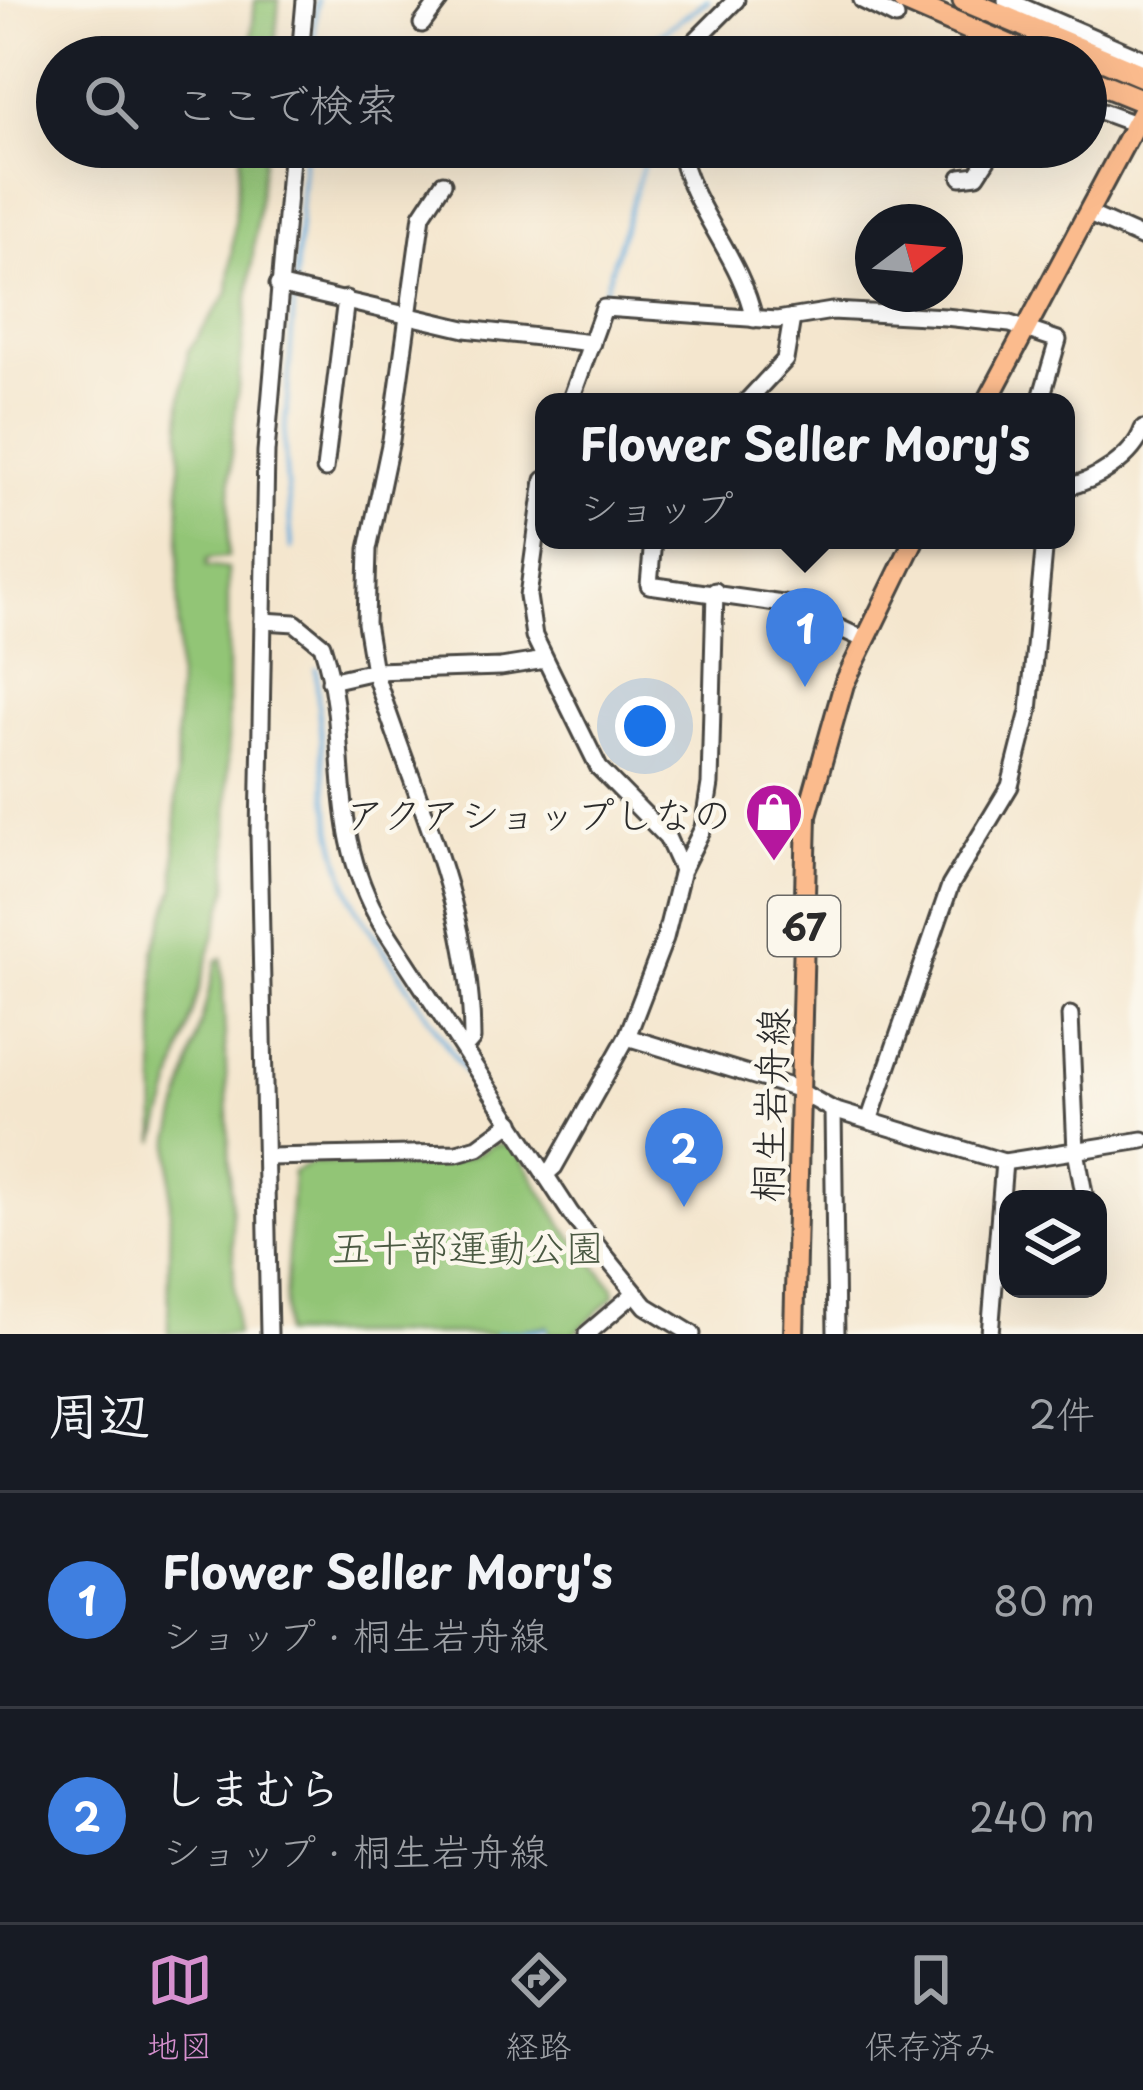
<!DOCTYPE html>
<html lang="ja">
<meta charset="utf-8">
<style>
:root{--surface:#171b24;--page:#242831;--text:#f1f3f6;--muted:#9ea1a6;--line:#363941;--accent:#d690ce}
body{margin:0;font-family:"Playpen Sans","Klee One",sans-serif;background:var(--page);color:var(--text)}
.controls{position:absolute;right:36px;bottom:36px;display:grid;overflow:hidden;border-radius:24px;box-shadow:0 12px 48px #0002}
.controls button{width:108px;height:108px;display:grid;place-items:center;padding:0;border:0;border-bottom:3px solid var(--line);background:var(--surface);color:var(--text);font:60px sans-serif}
.compass{position:absolute;left:855px;top:204px;width:108px;height:108px;border-radius:50%;background:var(--surface);box-shadow:0 12px 48px #0002;rotate:74deg}
.you{position:absolute;left:645px;top:726px;width:42px;height:42px;margin:-30px;border:9px solid #fff;border-radius:50%;background:#1a73e8;box-shadow:0 0 0 18px #1a73e833}
.badge{display:grid;place-items:center;width:78px;height:78px;border-radius:50%;background:var(--accent);color:#fff;font-size:39px;font-weight:700}
.pin{position:absolute;translate:-50% -99px;filter:drop-shadow(0 3px 6px #0008)}
.pin::after{content:'';position:absolute;top:63px;width:42px;height:36px;background:inherit;clip-path:polygon(0 0,100% 0,50% 100%)}
.popup{position:absolute;left:535px;top:393px;width:540px;height:156px;box-sizing:border-box;display:grid;place-content:center;border-radius:24px;background:var(--surface);filter:drop-shadow(0 3px 9px #0005);font-size:39px;white-space:nowrap;color:var(--muted)}
.popup b{font-size:45px;color:var(--text)}
.popup::after{content:'';position:absolute;left:50%;top:100%;margin-left:-24px;border:24px solid transparent;border-top-color:var(--surface)}
.list{margin:0;padding:0;list-style:none}
h2{display:flex;justify-content:space-between;align-items:center;height:156px;margin:0;padding:0 48px;font-size:51px}
h2 small{font-size:39px;font-weight:400;color:var(--muted)}
.list li{display:grid;grid-template-columns:78px 1fr auto;gap:36px;align-items:center;box-sizing:border-box;height:216px;padding:0 48px;border-top:3px solid var(--line)}
.list b{display:block;font-size:45px;white-space:nowrap}
.list p{margin:0;font-size:39px;white-space:nowrap;color:var(--muted)}
.list em{font-size:39px;font-style:normal;color:var(--muted)}
.icon{flex:none;width:66px;height:66px;fill:none;stroke:currentColor;stroke-width:2;stroke-linecap:round;stroke-linejoin:round}
.map{position:relative;flex:none;width:1143px;height:1334px;overflow:hidden}
.search{position:absolute;background:var(--surface);box-shadow:0 12px 48px #0002;left:36px;right:36px;top:36px;height:132px;display:flex;align-items:center;gap:30px;box-sizing:border-box;padding:0 42px;border-radius:66px;color:var(--muted);font-size:45px}
.sheet{height:588px;background:var(--surface)}
nav{display:flex;justify-content:space-around;align-items:center;box-sizing:border-box;height:168px;border-top:3px solid var(--line);background:var(--surface);font-size:33px;color:var(--muted)}
nav a{display:grid;justify-items:center;gap:6px}
nav .on{color:var(--accent)}
.map>svg:first-child{display:block}
</style>
<div class="map">
<svg width="1143" height="1334" viewBox="0 0 1143 1334">
<rect width="100%" height="100%" fill="#fbf7ec"/>
<filter id="ink" filterUnits="userSpaceOnUse"><feTurbulence type="fractalNoise" baseFrequency=".00833" numOctaves="2"/><feDisplacementMap in="SourceGraphic" scale="24" xChannelSelector="R" yChannelSelector="G"/><feConvolveMatrix kernelMatrix="1 2 1 2 8 2 1 2 1" color-interpolation-filters="sRGB"/></filter>
<filter id="wash" filterUnits="userSpaceOnUse"><feTurbulence type="fractalNoise" baseFrequency=".004" numOctaves="4" result="noise"/><feDisplacementMap in="SourceGraphic" scale="48" xChannelSelector="R" yChannelSelector="G"/><feGaussianBlur stdDeviation="2.7" result="paint"/><feColorMatrix in="noise" values="0 0 0 0 0 0 0 0 0 0 0 0 0 0 0 0 0 1.4 0 .05"/><feComposite in="paint" operator="in"/></filter>
<g filter="url(#wash)">
<rect width="100%" height="100%" fill="#f4e6ce"/>
<g fill="#92c576" stroke="#5e7850" stroke-width="3">
<polygon points="255,0 279,0 274,57 250,57"/>
<polygon points="241,147 265,147 232,441 228,557 207,559 206,566 228,569 228,888 156,1142 154,950 175,887 181,403 188,351 228,293"/>
<polygon points="222,958 236,1334 168,1334 171,1139 217,960"/>
<path d="M492 1145H508L518 1152 562 1225 614 1288V1296L574 1334H550L547 1326 493 1334H283L293 1172 312 1163C365 1162 447 1176 492 1145Z"/>
</g>
<g fill="none" stroke-linecap="round" stroke-linejoin="round">
<g stroke="#66acdc" stroke-width="4.5">
<polyline points="312,57 317,0"/>
<polyline points="628,57 708,0"/>
<polyline points="601,303 647,153"/>
<polyline points="292,548 284,444 305,147"/>
<path d="M316 669C322 751 323 833 357 909L491 1112"/>
<polyline points="496,1334 547,1329"/>
</g>
</g>
</g>
<g filter="url(#ink)">
<g fill="none" stroke-linecap="round" stroke-linejoin="round">
<defs>
<g id="minor">
<polyline points="862,0 896,17"/>
<polyline points="1006,0 1143,59"/>
<polyline points="422,24 440,0"/>
<polyline points="300,57 305,0"/>
<polyline points="679,57 736,0"/>
<polyline points="1086,106 1135,124"/>
<path d="M679 147C691 209 741 256 754 319"/>
<polyline points="590,152 679,149"/>
<polyline points="961,177 977,175 995,147"/>
<polyline points="1089,214 1143,238"/>
<polyline points="278,285 465,329 592,343"/>
<polyline points="570,402 604,308 777,320 832,311 945,317 1010,324 1058,340 1040,402"/>
<polyline points="746,402 785,360 792,318"/>
<polyline points="325,469 346,299"/>
<polyline points="544,480 528,596 534,636 599,768 667,837 682,870"/>
<path d="M1066 487C1095 481 1133 458 1143 429"/>
<polyline points="653,540 649,585 790,605 863,639"/>
<path d="M263 621 295 623 322 645C354 744 323 826 382 925L571 1214 646 1306 692 1334"/>
<polyline points="330,681 374,671 366,623 368,549 391,440 422,215 443,183"/>
<polyline points="1070,1015 1076,1151 1085,1199"/>
<polyline points="627,1037 794,1088 833,1110 1004,1162 1143,1140"/>
<path d="M465 1047 472 1039C472 906 413 795 374 671L501 667 545 660"/>
<polyline points="833,1110 836,1334"/>
<polyline points="870,1118 950,886 1010,786 1029,711 1045,540"/>
<polyline points="268,1157 457,1153 478,1147 512,1122"/>
<polyline points="545,1175 554,1167 627,1037 665,938 682,870 703,828 710,784 715,591"/>
<polyline points="269,1334 259,835 266,452 292,147"/>
<polyline points="587,1334 635,1293"/>
<polyline points="990,1334 1004,1162"/>
</g>
<g id="major">
<polyline points="987,402 1143,109"/>
<polyline points="794,1334 807,815 844,684 914,540"/>
</g>
<g id="highway">
<polyline points="903,0 1035,57"/>
<polyline points="964,0 1143,76"/>
<polyline points="1086,78 1143,101"/>
</g>
</defs>
<use href="#minor" stroke="#494743" stroke-width="21"/>
<use href="#major" stroke="#494743" stroke-width="24"/>
<use href="#highway" stroke="#494743" stroke-width="27"/>
<use href="#minor" stroke="#fff" stroke-width="15"/>
<use href="#major" stroke="#fbbb8d" stroke-width="18"/>
<use href="#highway" stroke="#fbbb8d" stroke-width="21"/>
</g>
</g>
<defs>
<symbol id="shop-pin" viewBox="-11 -11 22 30"><path d="M0 17L-7.5 6A9.5 9.5 0 1 1 7.5 6Z" fill="#b5179e" stroke="#fbf7ec"/><path d="M-5-2.5h2.3a2.7 3.5 0 0 1 5.4 0H5L5.5 6h-11ZM-1.5-2.5h3a1.5 2.3 0 0 0-3 0Z" fill="#fff"/></symbol>
</defs>
<g fill-rule="evenodd">
<use href="#shop-pin" x="741" y="779" width="66" height="90"/>
</g>
<g text-anchor="middle" dominant-baseline="central" stroke-width="9" stroke-linejoin="round" paint-order="stroke">
<rect fill="#fbf7ec" stroke="#696865" stroke-width="3" x="768" y="896" width="72" height="60" rx="9"/>
<g font-size="36" font-weight="bold" fill="#2b2b2b">
<text x="804" y="926">67</text>
</g>
<g font-size="39" fill="#2b2b2b" stroke="#fbf7ec" text-anchor="end">
<text x="732" y="812">アクアショップしなの</text>
</g>
<g font-size="39" fill="#2b2b2b" stroke="#fbf7ec">
<text transform="translate(768 1105) rotate(-88)">桐生岩舟線</text>
</g>
<g font-size="39" fill="#4a5942" stroke="#fbf7ec">
<text x="468" y="1245">五十部運動公園</text>
</g>
</g>
</svg>
<div class="controls">
<button><svg class="icon" aria-label="layers" viewBox="0 0 24 24"><path d="M12 4l9 5-9 5-9-5zM3 14l9 5 9-5"/></svg></button>
</div>
<svg class="compass" viewBox="-18 -18 36 36"><path d="M0-13l5 13h-10z" fill="#e53935"/><path d="M0 13l5-13h-10z" fill="#9ea1a6"/></svg>
<div class="you"></div>
<div class="pin badge" style="left:805px;top:687px;background:#3f7fe0">1</div>
<div class="popup"><b>Flower Seller Mory's</b>ショップ</div>
<div class="pin badge" style="left:684px;top:1207px;background:#3f7fe0">2</div>
<div class="search"><svg class="icon" aria-label="search" viewBox="0 0 24 24"><circle cx="10" cy="10" r="6"/><path d="M15 15l6 6"/></svg>ここで検索</div>
</div>
<section class="sheet">
<h2>周辺<small>2件</small></h2>
<ul class="list">
<li><span class="badge" style="background:#3f7fe0">1</span><div><b>Flower Seller Mory's</b><p>ショップ · 桐生岩舟線</p></div><em>80 m</em></li>
<li><span class="badge" style="background:#3f7fe0">2</span><div><b>しまむら</b><p>ショップ · 桐生岩舟線</p></div><em>240 m</em></li>
</ul>
</section>
<nav>
<a class="on"><svg class="icon" aria-label="map" viewBox="0 0 24 24"><path d="M3 6l6-2 6 2 6-2v14l-6 2-6-2-6 2zM9 4v14M15 6v14"/></svg>地図</a>
<a><svg class="icon" aria-label="directions" viewBox="0 0 24 24"><path d="M12 3l9 9-9 9-9-9zM9 14v-3h6M13 9l2 2-2 2"/></svg>経路</a>
<a><svg class="icon" aria-label="saved" viewBox="0 0 24 24"><path d="M7 4h10v16l-5-4-5 4z"/></svg>保存済み</a>
</nav>
